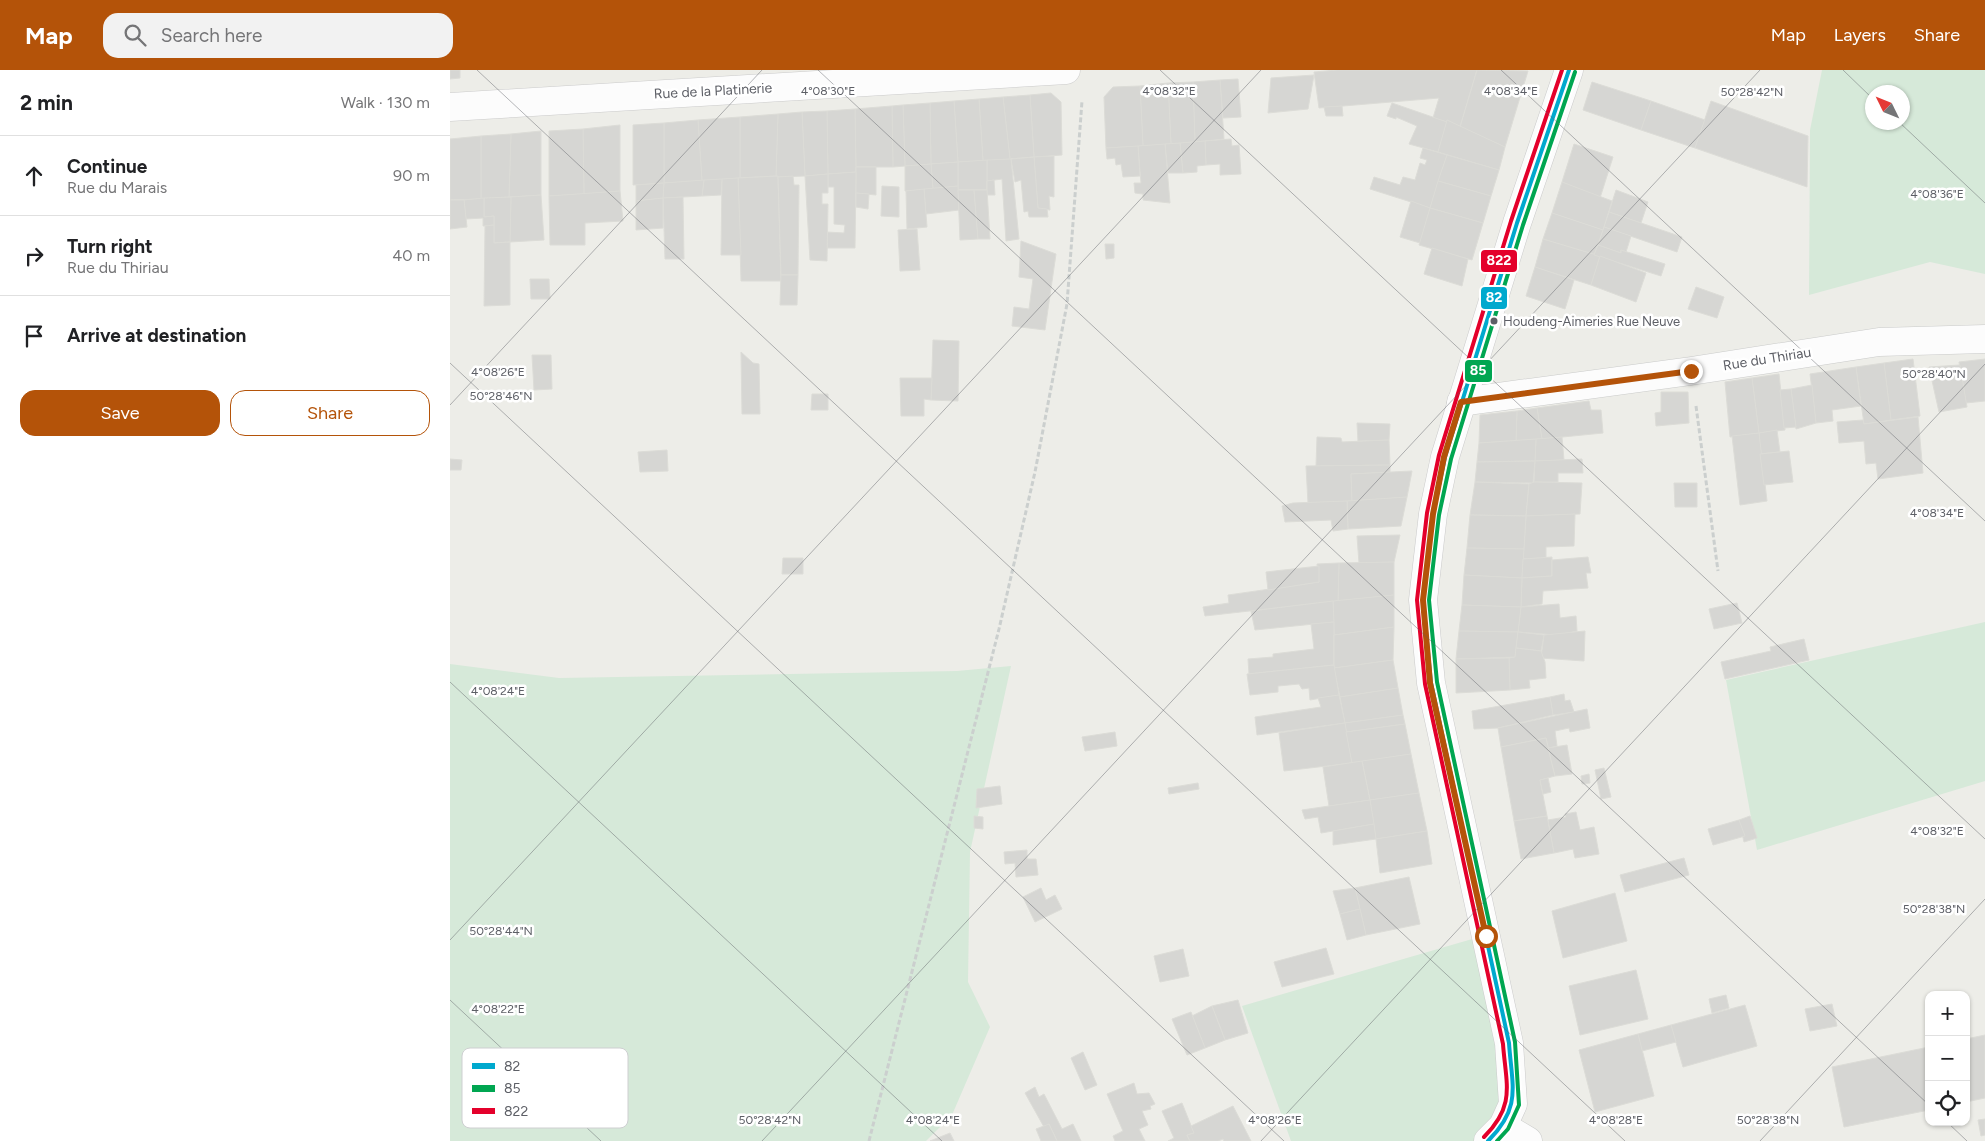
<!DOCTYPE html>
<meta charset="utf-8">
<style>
:root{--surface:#fff;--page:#f2f2f2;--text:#202124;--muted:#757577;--line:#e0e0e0;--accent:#b45309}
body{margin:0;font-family:Figtree,sans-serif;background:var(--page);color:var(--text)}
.controls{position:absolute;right:15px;bottom:15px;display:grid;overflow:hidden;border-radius:10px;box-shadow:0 1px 4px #0004}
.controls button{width:45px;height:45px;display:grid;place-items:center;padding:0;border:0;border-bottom:1px solid var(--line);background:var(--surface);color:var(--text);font:25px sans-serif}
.compass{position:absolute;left:1415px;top:15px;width:45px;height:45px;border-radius:50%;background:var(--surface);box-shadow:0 1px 4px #0004;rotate:313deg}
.stop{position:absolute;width:15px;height:15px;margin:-11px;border:4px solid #b45309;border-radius:50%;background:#fff}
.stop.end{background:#b45309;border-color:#fff;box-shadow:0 1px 5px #0008}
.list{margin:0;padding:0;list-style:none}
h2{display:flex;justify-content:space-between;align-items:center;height:65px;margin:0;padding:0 20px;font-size:21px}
h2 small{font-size:16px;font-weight:400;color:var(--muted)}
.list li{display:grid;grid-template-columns:32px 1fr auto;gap:15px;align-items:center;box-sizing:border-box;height:80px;padding:0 20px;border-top:1px solid var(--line)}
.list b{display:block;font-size:19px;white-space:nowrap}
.list p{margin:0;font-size:16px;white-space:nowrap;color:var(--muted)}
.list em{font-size:16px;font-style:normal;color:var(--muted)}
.actions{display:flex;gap:10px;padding:15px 20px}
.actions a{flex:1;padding:11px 0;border:1px solid var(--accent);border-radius:15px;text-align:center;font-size:18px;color:var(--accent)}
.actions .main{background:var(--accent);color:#fff}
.icon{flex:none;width:28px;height:28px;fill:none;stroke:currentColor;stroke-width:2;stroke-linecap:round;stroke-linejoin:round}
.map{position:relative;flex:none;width:1535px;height:1071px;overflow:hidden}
header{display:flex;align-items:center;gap:30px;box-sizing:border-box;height:70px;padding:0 25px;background:var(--accent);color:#fff}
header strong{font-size:24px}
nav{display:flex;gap:28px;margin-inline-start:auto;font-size:18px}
.search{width:350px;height:45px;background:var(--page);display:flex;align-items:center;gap:12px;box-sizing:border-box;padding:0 18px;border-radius:15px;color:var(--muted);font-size:19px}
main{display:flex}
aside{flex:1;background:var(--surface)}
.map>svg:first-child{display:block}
</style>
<header>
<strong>Map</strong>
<div class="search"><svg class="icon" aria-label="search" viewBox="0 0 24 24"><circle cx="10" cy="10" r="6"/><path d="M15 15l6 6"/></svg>Search here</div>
<nav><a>Map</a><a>Layers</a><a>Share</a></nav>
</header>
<main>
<aside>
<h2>2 min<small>Walk · 130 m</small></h2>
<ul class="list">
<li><svg class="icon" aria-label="ahead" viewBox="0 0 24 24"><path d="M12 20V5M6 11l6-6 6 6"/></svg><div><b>Continue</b><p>Rue du Marais</p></div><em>90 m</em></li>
<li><svg class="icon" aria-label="right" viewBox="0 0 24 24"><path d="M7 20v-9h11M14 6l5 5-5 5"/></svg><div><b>Turn right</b><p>Rue du Thiriau</p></div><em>40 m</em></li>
<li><svg class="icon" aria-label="arrive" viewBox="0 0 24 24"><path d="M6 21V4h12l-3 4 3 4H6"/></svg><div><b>Arrive at destination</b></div></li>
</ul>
<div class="actions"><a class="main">Save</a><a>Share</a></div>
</aside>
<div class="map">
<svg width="1535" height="1071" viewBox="0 0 1535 1071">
<rect width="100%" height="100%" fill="#edede8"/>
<g fill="#d6e9d9" fill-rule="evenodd">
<path d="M1372 0H1535V204L1480 192 1359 225 1360 60ZM1452 22V52H1422V22Z"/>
<polygon points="1535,552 1535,711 1307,780 1276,610"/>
<polygon points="0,594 109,608 507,601 561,596 520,782 518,912 540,957 502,1045 476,1071 0,1071"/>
<polygon points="1036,865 1063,1011 1038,1071 841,1071 792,936"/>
</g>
<g fill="#d6d6d3" stroke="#dcdcd7">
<polygon points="0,0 10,0 10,8 0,9"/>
<polygon points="887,0 1027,0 1010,57 997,50 997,52 983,48 989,28 869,38 864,2"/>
<polygon points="1027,0 1078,1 1055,77 1010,57"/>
<polygon points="864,5 858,39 818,43 821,8"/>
<polygon points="788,9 791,47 773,48 770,10"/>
<polygon points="770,10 774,69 745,72 743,12"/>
<polygon points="743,12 745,72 721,74 718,13"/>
<polygon points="1142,12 1201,31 1191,60 1133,40"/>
<polygon points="718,13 721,74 693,76 690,16"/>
<polygon points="690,16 693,76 656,78 654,27 663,17"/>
<polygon points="601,23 611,32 612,85 584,87 580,25"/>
<polygon points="580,25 584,87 560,89 553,27"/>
<polygon points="553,27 560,89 533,91 529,29"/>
<polygon points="529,29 533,91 508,92 504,31"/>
<polygon points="504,31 508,92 481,94 480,33"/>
<polygon points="1201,31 1255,50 1245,78 1191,60"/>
<polygon points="1261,31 1358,66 1357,117 1245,78"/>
<polygon points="480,33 481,94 455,96 453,35"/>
<polygon points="942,33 997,52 988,82 959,74 967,56 946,47 946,49 937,46"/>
<polygon points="453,35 455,96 443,97 442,36"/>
<polygon points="442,36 443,97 406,97 405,39"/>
<polygon points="892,36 893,46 876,46 874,37"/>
<polygon points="405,39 406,102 378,104 377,41"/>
<polygon points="377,41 378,104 355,106 352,42"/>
<polygon points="352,42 355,106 328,107 326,106 328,44"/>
<polygon points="328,44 326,106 290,108 290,47"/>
<polygon points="290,47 290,108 252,111 248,50"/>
<polygon points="248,50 252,111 214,113 214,53"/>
<polygon points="997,50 1055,77 1049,100 988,82"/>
<polygon points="214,53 214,113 183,115 183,55"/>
<polygon points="170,55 170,121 134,124 133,59"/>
<polygon points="133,59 134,124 99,126 99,61"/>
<polygon points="91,61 91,125 59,127 61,64"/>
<polygon points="61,64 59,127 31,129 31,66"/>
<polygon points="31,66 31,129 0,130 0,69"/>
<polygon points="781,69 782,76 789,75 791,104 770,105 770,94 756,95 755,71"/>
<polygon points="755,71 756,95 747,96 747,102 733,103 730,73"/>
<polygon points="730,73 733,103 718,103 715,74"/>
<polygon points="715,74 720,133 693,130 693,124 685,123 684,113 691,113 688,76"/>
<polygon points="1124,74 1163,87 1150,128 1112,112"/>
<polygon points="688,76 690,106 673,107 671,94 666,95 665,88 657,89 656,78"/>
<polygon points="973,78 997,85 980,138 920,119 924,107 950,115 953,107 965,110 970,93 975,95 977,90 970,88"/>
<polygon points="997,85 1049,100 1041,126 988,111"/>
<polygon points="604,86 604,127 599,126 600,140 588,138 584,87"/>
<polygon points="584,87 588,138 597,139 598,147 579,147 578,141 574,142 571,110 565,112 561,89"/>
<polygon points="561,89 569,169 556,171 552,109 537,111 537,90"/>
<polygon points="537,90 537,120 508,120 508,92"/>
<polygon points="508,92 508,116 483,119 481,94"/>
<polygon points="481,94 483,119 455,121 455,96"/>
<polygon points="406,97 426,97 426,125 406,123"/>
<polygon points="406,102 405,178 377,178 377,162 394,163 395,155 384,154 384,117 378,117 378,104"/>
<polygon points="378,104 378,123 372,123 372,134 378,134 377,191 360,190 355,106"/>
<polygon points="328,106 331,211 291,211 288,108"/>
<polygon points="343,106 344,115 349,115 348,205 331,205 328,107"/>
<polygon points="288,108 291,185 271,185 272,109"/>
<polygon points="272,109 271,125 252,126 254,110"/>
<polygon points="254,110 252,126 213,128 214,113"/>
<polygon points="544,110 545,125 537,125 537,111"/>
<polygon points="988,111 1041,126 1033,153 980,138"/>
<polygon points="1112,112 1162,131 1153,160 1102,143"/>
<polygon points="214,113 213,128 186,131 186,115"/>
<polygon points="432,116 449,117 449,147 431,146"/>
<polygon points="508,116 509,140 476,144 474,119"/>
<polygon points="474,119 477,157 457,159 456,121"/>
<polygon points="508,120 524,120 528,169 510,170"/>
<polygon points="524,120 537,120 540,169 528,169"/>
<polygon points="1166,120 1198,132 1191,153 1159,142"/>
<polygon points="170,121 173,151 135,153 135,175 100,175 99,126"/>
<polygon points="406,123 419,124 418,139 406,137"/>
<polygon points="91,125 94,170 60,172 61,127"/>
<polygon points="61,127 60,172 44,173 44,146 34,147 34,128"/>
<polygon points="233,127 234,189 215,189 213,128"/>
<polygon points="34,128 34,147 44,146 44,155 33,156 33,148 16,149 14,130"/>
<polygon points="213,128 213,158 186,160 186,131"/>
<polygon points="0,130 14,130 17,157 0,159"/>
<polygon points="961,131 980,138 970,173 950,167"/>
<polygon points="980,138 1033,153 1022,190 969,175"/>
<polygon points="1159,142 1232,167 1227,182 1154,157"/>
<polygon points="1102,143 1153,160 1144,185 1093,169"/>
<polygon points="44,155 44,173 60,172 60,235 34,236 35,156"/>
<polygon points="1154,157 1181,166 1176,182 1171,180 1171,183 1148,175"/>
<polygon points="467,159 470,200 450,201 448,160"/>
<polygon points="1093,169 1150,186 1141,215 1085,197"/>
<polygon points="571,171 606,184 595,260 562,256 564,237 579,239 583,209 569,207"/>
<polygon points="655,174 664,174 664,188 656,189"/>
<polygon points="1148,175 1171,183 1171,180 1215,194 1211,206 1144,185"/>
<polygon points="982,178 1018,189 1012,216 974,204"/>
<polygon points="1150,186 1196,203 1186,232 1141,215"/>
<polygon points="1085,197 1124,210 1115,239 1076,226"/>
<polygon points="331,205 348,205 347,235 330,235"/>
<polygon points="80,209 99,209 100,229 81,229"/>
<polygon points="1246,217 1274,227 1267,248 1238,239"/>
<polygon points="483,270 509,271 508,331 481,330"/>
<polygon points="291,282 303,293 309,294 310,344 292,344"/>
<polygon points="82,285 101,285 102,319 84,320"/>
<polygon points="1463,289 1470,346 1441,350 1434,293"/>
<polygon points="1535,289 1535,331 1516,333 1509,292"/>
<polygon points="1434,293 1441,350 1414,354 1406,297"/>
<polygon points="1510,295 1517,337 1489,342 1479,297"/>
<polygon points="1406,297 1411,336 1382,340 1383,351 1366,353 1360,304"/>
<polygon points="1329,304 1335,360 1309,363 1302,308"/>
<polygon points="450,308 482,308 481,330 474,329 474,346 451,346"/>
<polygon points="1302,308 1309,363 1280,367 1275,312"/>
<polygon points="1362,315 1366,353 1346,359 1341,319"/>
<polygon points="1341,319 1346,357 1334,358 1330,320"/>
<polygon points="1211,322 1238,322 1239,353 1206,356 1205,343 1211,342"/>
<polygon points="362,324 378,324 378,340 361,340"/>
<polygon points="1139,331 1141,340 1151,340 1153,363 1092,369 1087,338"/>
<polygon points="1087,338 1092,369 1066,371 1067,341"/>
<polygon points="1067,341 1066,371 1029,373 1030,345"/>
<polygon points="1468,347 1473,403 1428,409 1426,393 1416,394 1414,371 1389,373 1387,352 1413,350 1414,354"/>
<polygon points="907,353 940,354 939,370 908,371"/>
<polygon points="1327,360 1330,382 1310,384 1309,363"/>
<polygon points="1309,363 1317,431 1290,435 1282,366"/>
<polygon points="867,367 891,368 892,372 939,370 940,395 866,396"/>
<polygon points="1112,367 1114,390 1085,391 1086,369"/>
<polygon points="1086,369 1085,391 1027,392 1029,373"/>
<polygon points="217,380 218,401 190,402 188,382"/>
<polygon points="1339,381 1343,412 1314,415 1310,384"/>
<polygon points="0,389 12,390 11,400 0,400"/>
<polygon points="1132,389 1133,403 1108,403 1108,412 1084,412 1085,391"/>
<polygon points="1085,391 1083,413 1025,412 1027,392"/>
<polygon points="940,395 940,402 901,404 902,431 858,433 856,396"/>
<polygon points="962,401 957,427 902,431 901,404"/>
<polygon points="1025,412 1079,414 1076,446 1020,445"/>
<polygon points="1084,412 1132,413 1130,444 1076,446 1079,414"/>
<polygon points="1224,413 1247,413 1247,437 1225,437"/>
<polygon points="957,427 951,456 898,459 897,431"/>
<polygon points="897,431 898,459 883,461 881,450 835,452 832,436 843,433"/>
<polygon points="1125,444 1124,476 1096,477 1096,488 1073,489 1076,446"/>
<polygon points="1020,445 1076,446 1074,479 1017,478"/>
<polygon points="950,465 944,492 909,493 907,466"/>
<polygon points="1017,478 1074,479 1072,508 1014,505"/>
<polygon points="1102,487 1102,506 1072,508 1073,489"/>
<polygon points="1138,487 1141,503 1136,503 1138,518 1093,521 1092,534 1071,537 1072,508 1102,506 1102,490"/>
<polygon points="333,488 353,488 353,504 332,504"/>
<polygon points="944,492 944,525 888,531 889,493"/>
<polygon points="889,493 888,531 755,546 753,537 779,533 778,525 869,512 867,494"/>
<polygon points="869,496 869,512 818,520 816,502"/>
<polygon points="1014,505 1072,508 1071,537 1012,535"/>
<polygon points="944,525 944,557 884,565 883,531"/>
<polygon points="883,531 884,552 805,560 801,541"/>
<polygon points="1287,533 1292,553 1264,559 1259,539"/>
<polygon points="1109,534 1110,548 1126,546 1127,561 1106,565 1068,562 1071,537"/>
<polygon points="1012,535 1071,537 1068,562 1009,561"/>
<polygon points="884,552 884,595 799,604 798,589 823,587 823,584 864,579 861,554"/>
<polygon points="944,557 943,590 884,598 884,565"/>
<polygon points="1009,561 1068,562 1065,587 1006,589"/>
<polygon points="1135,561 1134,591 1091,588 1094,565"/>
<polygon points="1068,562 1094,565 1091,581 1066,578"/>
<polygon points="1354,569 1359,590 1275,609 1271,592 1321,581 1320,577"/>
<polygon points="1066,578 1091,581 1095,592 1096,608 1079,610 1080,618 1060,620 1059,588 1065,587"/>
<polygon points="1059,588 1060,620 1006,623 1006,589"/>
<polygon points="943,590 948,618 890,627 884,598"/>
<polygon points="884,595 889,625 860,630 859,618 852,619 849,614 828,616 828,622 800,625 797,604"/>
<polygon points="948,618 953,645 895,653 890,627"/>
<polygon points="1114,624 1115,631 1120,630 1124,642 1103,645 1100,627"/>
<polygon points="889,625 895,653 807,665 805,647 871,637 868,628"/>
<polygon points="1100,627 1103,645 1048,658 1024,659 1022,641"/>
<polygon points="1137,639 1140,658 1120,662 1119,658 1105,661 1107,676 1098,678 1096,668 1051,677 1048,658"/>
<polygon points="953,645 955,654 896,662 895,653"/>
<polygon points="895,653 902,693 834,701 829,663"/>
<polygon points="955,654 961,684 902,693 896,662"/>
<polygon points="665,662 667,676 635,681 632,667"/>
<polygon points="1096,668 1105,706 1090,710 1097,746 1064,751 1051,677"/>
<polygon points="1117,675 1122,704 1105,706 1098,678"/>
<polygon points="961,684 969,723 920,730 912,691"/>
<polygon points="912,691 920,730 879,736 873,697"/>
<polygon points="1154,698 1161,727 1151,729 1145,700"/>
<polygon points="1139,704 1140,713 1132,714 1131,706"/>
<polygon points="1098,708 1101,722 1093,724 1090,710"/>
<polygon points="748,713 749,719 719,724 718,718"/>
<polygon points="550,716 552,734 526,738 527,719"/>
<polygon points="969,723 977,761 926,769 920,730"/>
<polygon points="920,730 924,754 871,763 868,747 855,749 852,740"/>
<polygon points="1126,742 1130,760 1144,757 1149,784 1125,788 1123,779 1104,783 1098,750 1116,747 1115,744"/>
<polygon points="524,746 533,747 533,759 524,758"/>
<polygon points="1097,746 1104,783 1071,789 1064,751"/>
<polygon points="1300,746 1307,768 1294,772 1289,750"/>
<polygon points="1289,750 1295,766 1263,775 1258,759"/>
<polygon points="924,754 926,769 883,775 883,761"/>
<polygon points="977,761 982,794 930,803 926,769"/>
<polygon points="577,780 577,789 586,789 588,805 566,807 565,793 555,794 554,782"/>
<polygon points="1234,788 1239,805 1175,822 1170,805"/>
<polygon points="959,807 970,854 916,865 905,818"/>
<polygon points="591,818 596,830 605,825 612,839 585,852 573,827"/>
<polygon points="905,818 910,839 890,844 883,821"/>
<polygon points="1165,823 1177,871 1113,888 1102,841"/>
<polygon points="910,839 916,865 897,870 890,844"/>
<polygon points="876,878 884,904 832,917 824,892"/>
<polygon points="733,879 739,906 710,912 704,886"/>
<polygon points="1186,900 1198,949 1130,965 1119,916"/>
<polygon points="1276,925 1279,938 1262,943 1259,929"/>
<polygon points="788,930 798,963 775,970 762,936"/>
<polygon points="1382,934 1387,956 1360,961 1355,939"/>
<polygon points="1295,935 1307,976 1233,997 1221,955"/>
<polygon points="762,936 775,970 755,978 742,946"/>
<polygon points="741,942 755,978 737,985 722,949"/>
<polygon points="1221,955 1226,972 1192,981 1188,964"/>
<polygon points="1188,964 1204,1026 1145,1042 1129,980"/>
<polygon points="1535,965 1535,1028 1516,1032 1516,969"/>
<polygon points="1479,977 1479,1040 1394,1057 1382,997"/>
<polygon points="633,982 647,1015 635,1020 621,988"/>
<polygon points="684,1013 687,1024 699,1023 705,1034 700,1036 701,1039 692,1041 698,1055 689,1059 695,1071 665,1071 663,1066 673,1061 657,1024"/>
<polygon points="585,1017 589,1027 594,1024 612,1059 623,1054 631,1071 607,1071 599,1054 594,1057 575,1023"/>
<polygon points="732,1033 744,1063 737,1065 740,1071 718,1071 724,1068 712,1041"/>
<polygon points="783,1036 801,1071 774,1071 773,1069 768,1071 740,1071 737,1065 744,1063 741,1056"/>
<polygon points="1535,1049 1535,1065 1531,1066 1528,1050"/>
<polygon points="599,1054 607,1071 591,1071 586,1059"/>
<polygon points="500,1063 504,1071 480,1071"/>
</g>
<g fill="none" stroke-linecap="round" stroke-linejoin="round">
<defs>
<g id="street">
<polyline points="1011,332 1241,301 1429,272 1535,269"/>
<polyline points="1053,1056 1078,1071"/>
</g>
<g id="secondary">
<polyline points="0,37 616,0"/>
<polyline points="1038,1071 1053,1056 1063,1034 1059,973 981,613 973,530 983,444 995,387 1067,153 1119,0"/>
</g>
</defs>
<use href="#street" stroke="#cacbca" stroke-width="29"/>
<use href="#secondary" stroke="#cbcbcb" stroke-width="29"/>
<g stroke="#cbcfce" stroke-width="3" stroke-dasharray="5 2.5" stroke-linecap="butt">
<polyline points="1246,336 1268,501"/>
<polyline points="419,1071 549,559 585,402 617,234 632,31"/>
</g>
<use href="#street" stroke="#fcfcfc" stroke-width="28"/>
<use href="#secondary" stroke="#fcfcfc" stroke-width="28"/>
<defs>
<path id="bus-1" d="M1038 1071C1072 1037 1062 1017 1059 973L981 613 973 530 983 444 995 387 1067 153 1119 0"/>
<polyline id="bus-2" points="1047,1071 1058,1059 1069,1035 1065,972 987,612 979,530 989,445 1001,389 1073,155 1125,2"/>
<path id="bus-3" d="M1034 1067C1066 1035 1056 1015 1053 974L975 614 967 530 977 443 989 385 1061 151 1112 0"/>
</defs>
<use href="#bus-1" stroke="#fff" stroke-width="8"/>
<use href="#bus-2" stroke="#fff" stroke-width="8"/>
<use href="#bus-3" stroke="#fff" stroke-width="8"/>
<use href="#bus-1" stroke="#00a9ce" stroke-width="4"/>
<use href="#bus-2" stroke="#00a651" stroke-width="4"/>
<use href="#bus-3" stroke="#e4002b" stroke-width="4"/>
</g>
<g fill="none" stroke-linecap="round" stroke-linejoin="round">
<polyline stroke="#b45309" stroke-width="6" points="1036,866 980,613 973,530 983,444 994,387 1011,332 1241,301"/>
</g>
<path fill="none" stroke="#5d5f66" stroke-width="1" stroke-opacity="0.45" d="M27 0 1175 1071M368 0 1479 1035M710 0 1535 769M1051 0 1535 451M1393 0 1422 28M1449 52 1535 133M0 293 834 1071M0 335 312 0M0 612 492 1071M0 870 811 0M0 930 151 1071M1497 1052 1517 1071M312 1071 1310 0M811 1071 1535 294M1310 1071 1535 829"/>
<circle fill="#5d5f66" stroke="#fff" stroke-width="2" cx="1044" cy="251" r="4.5"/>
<g text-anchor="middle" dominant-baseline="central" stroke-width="5" stroke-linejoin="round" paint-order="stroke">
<g font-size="13" fill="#5d5f66" stroke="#fff" text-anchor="start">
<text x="1053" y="251">Houdeng-Aimeries Rue Neuve</text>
</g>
<g font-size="14" fill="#5d5f66" stroke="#fff">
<text transform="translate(263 21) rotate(-3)">Rue de la Platinerie</text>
<text transform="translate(1317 289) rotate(-9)">Rue du Thiriau</text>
</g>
</g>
<rect x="12" y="978" width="166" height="80" rx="8" fill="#fff" stroke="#cecfd1" stroke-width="1"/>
<rect x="22" y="993" width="23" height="6" fill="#00a9ce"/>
<rect x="22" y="1015" width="23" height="7" fill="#00a651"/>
<rect x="22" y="1038" width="23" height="6" fill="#e4002b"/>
<g font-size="14" fill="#5d5f66">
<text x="54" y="1001">82</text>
<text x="54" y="1023">85</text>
<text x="54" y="1046">822</text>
</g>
<g font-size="12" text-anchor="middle" fill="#5d5f66" stroke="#fff" stroke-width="5" stroke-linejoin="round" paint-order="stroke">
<text x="378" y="25">4°08'30"E</text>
<text x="719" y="25">4°08'32"E</text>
<text x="1061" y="25">4°08'34"E</text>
<text x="1302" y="26">50°28'42"N</text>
<text x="1487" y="128">4°08'36"E</text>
<text x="48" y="306">4°08'26"E</text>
<text x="1484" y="308">50°28'40"N</text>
<text x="51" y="330">50°28'46"N</text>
<text x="1487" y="447">4°08'34"E</text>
<text x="48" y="625">4°08'24"E</text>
<text x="1487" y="765">4°08'32"E</text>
<text x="1484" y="843">50°28'38"N</text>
<text x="51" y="865">50°28'44"N</text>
<text x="48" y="943">4°08'22"E</text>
<text x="320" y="1054">50°28'42"N</text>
<text x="1318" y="1054">50°28'38"N</text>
<text x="483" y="1054">4°08'24"E</text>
<text x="825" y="1054">4°08'26"E</text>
<text x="1166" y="1054">4°08'28"E</text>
</g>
<g stroke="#fff" stroke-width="2">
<rect x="1030" y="179" width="38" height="24" rx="5" fill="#e4002b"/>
<rect x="1030" y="216" width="28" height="24" rx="5" fill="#00a9ce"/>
<rect x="1014" y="289" width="29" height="24" rx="5" fill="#00a651"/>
</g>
<g font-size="14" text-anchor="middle" font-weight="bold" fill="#fff">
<text x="1049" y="195">822</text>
<text x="1044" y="232">82</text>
<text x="1028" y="305">85</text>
</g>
</svg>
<div class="controls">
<button>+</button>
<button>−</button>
<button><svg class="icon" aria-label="locate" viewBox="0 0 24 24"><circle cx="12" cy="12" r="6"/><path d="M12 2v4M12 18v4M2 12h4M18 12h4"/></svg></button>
</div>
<svg class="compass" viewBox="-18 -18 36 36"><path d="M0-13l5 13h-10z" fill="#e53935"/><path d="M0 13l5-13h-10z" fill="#757577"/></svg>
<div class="stop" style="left:1036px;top:866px"></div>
<div class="stop end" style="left:1241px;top:301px"></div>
</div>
</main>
